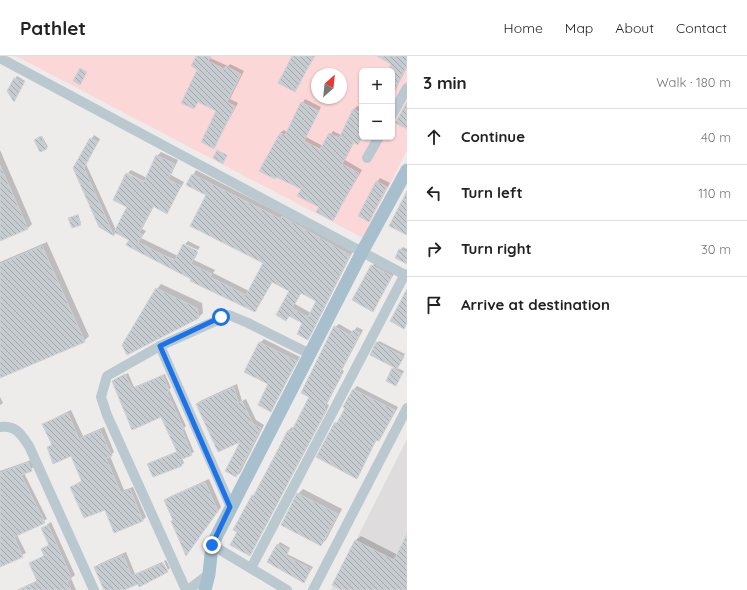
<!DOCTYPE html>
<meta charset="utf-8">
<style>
:root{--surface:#fff;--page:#f6f6f6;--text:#222;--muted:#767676;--line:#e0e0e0}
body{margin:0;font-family:Quicksand,sans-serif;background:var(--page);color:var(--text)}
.controls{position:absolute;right:12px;top:12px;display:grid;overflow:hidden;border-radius:6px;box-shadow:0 1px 3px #0004}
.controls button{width:36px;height:36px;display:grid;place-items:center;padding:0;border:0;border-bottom:1px solid var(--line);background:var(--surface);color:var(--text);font:20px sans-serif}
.compass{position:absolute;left:311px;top:12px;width:36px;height:36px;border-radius:50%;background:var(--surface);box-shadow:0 1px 3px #0004;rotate:27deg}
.stop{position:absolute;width:12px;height:12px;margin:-9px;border:3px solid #1a73e8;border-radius:50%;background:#fff}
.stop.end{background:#1a73e8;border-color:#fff;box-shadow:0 1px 4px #0008}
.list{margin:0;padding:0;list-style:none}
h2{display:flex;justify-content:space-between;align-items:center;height:52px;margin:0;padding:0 16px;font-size:17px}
h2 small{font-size:13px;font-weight:400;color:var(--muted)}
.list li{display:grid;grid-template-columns:26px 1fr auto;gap:12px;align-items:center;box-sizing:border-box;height:56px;padding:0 16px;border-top:1px solid var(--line)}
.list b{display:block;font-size:15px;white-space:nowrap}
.list em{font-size:13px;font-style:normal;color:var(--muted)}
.icon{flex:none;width:22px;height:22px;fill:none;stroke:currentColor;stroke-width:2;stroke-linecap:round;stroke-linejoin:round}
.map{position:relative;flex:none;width:407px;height:534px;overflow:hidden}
header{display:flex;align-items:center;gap:24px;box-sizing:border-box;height:56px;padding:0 20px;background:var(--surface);border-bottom:1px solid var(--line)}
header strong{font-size:19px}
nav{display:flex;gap:22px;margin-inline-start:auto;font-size:14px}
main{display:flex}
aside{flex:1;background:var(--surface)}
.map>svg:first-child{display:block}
</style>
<header>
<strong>Pathlet</strong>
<nav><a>Home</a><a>Map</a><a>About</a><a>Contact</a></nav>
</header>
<main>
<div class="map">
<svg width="407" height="534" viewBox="0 0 407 534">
<defs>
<pattern id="building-back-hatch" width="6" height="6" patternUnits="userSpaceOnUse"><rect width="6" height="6" fill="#c7ccd1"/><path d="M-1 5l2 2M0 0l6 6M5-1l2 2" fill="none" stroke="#a3a8ad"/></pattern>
</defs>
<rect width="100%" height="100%" fill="#eeebeb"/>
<polygon fill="#dfdcdd" points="407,383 407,534 331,534"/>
<path fill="#fcd7d8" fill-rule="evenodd" d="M16 0H407V94L363 182ZM362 15H392V81H362ZM317 18H341V42H317Z"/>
<g fill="#0003" fill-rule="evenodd">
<polygon points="197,0 211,0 210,2 228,10 230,8 244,15 230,43 238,47 214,91 218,54 199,45 194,52 199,13"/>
<polygon points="293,0 315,0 295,34"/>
<polygon points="388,0 407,0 407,11 392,41 392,15 389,15 393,7"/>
<polygon points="17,20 25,25 14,44 15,23"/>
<polygon points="305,43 321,51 306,81 323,90 333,75 341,79 354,53 357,50 362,52 363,81 358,88 354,86 345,104 362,114 333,164 302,133 280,77 284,74 287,76"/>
<path d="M94 79 100 83 86 108 116 174 149 128 128 117 131 114 147 122 157 100 161 96 178 104 171 119 184 126 167 156 154 150 142 173 146 175 141 182 178 200 184 190 198 196 194 204 215 214 213 217 249 235 264 206 207 139 188 129 196 114 353 195 311 279 308 283 304 267 290 259V235L273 225 255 255 193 223 130 183 117 176 114 179 99 170 74 112ZM302 236 318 245 311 257 295 248Z"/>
<polygon points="42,80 48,91 40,95 35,84"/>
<polygon points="0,94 32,168 28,172 0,184"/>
<polygon points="380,122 390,127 369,165 377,126"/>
<polygon points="78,158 81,167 80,168 70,162"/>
<polygon points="188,185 200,191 198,194 185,188"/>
<polygon points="47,186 89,280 84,285 0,321 0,206"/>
<polygon points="403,191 407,193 407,207 400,194"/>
<polygon points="375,206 395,216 373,255 353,244"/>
<polygon points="161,228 202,247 203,257 198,262 157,233"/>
<polygon points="339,268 353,276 357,271 363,274 342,314 344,315 327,348 329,349 326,356 250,499 238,476 253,440 288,375 292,371 294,372 310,341 335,271"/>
<polygon points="264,283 300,301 271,354 269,328 260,287"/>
<polygon points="379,285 405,298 397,312 404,315 396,329 393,313 395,311 377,287"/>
<polygon points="128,317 134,331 165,318 171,332 169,333 186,370 184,372 194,396 182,402 184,407 181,409 151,406 178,395 162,360 114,325"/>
<polygon points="237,328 242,345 246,343 256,364 264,369 240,417 236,420 242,384 197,348 200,345"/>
<polygon points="357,330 398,351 382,380 377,383 357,421 336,367 340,364 354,333"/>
<polygon points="0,341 3,347 0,349"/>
<polygon points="71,354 83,380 104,371 114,396 110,400 124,434 133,431 146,461 143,464 115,475 105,452 71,431 83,424 71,399 48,391 52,388 43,368"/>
<polygon points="31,404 34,411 24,417 47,463 17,479 26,497 0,510 0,415"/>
<polygon points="209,423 221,451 186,499 165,444 169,441"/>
<polygon points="303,433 342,453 326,484 321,489 298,438"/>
<polygon points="51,466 75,519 71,522 76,534 17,534 38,524 30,507 45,499 42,493 50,488 42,472"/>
<polygon points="361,480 398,499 407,481 407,534 344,534 333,528 356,484"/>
<polygon points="280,486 290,492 287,498 313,511 304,526 278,489"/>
<polygon points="126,496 135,518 162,506 166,515 121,534 105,534 95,511 99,508"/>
<polygon points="166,504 170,512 168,514 164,505"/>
</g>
<g fill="url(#building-back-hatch)" stroke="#ced2d8" fill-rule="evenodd">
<polygon points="196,0 211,0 208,5 224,13 226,10 241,18 227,46 235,50 214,93 201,86 216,55 198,46 194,53 181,47 197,14 191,10"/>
<polygon points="292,0 314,0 295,36 278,27"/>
<polygon points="377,0 407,0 407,10 392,39 392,15 388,15 391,8"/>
<polygon points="80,12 87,16 80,29 73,25"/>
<polygon points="14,22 24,27 14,46 7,35"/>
<polygon points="301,46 319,55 304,85 320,93 329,77 339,82 353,53 362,57 362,81 358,89 353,86 342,108 359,117 333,165 316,156 319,151 297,140 301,133 276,121 275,123 259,115 280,77 285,79"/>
<polygon points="407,46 407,73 395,67"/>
<polygon points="41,80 47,93 40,96 34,84"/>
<polygon points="90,82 98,86 84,112 114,180 99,171 73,112"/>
<polygon points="217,94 227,99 223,108 213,102"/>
<path d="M156 99 175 108 168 123 181 130 167 158 153 150 139 177 143 179 138 186 161 198 175 204 183 188 197 195 191 208 212 218 210 221 246 239 263 207 190 170 206 139 186 129 192 118 281 163 282 160 350 199 308 284 297 278 302 267 289 260 286 265 276 259 289 235 272 226 255 256 190 225 191 223 137 195 126 189 129 184 114 176 127 151 113 144 126 117 144 126ZM301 237 316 245 308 261 292 252Z"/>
<polygon points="0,109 28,173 0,185"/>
<polygon points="376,125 387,131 369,166 358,160"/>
<polygon points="407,135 407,179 389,170"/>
<polygon points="77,159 81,169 72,172 68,162"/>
<polygon points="42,190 85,286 0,322 0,208"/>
<polygon points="399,193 407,197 407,208 395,202"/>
<polygon points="371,209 392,220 373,256 352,244"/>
<polygon points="156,232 197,252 199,262 127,299 122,289"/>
<polygon points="407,233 407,267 404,273 390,265"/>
<polygon points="334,270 350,279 353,274 360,277 339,318 342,319 324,351 326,353 323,360 250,500 230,489 237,476 233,474 252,439 254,440 288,374 291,376 309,341 301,337"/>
<polygon points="259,286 297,305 271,356 258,349 268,328 244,316"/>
<polygon points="376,286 404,301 397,313 370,299"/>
<polygon points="392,312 402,318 396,330 386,325"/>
<polygon points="125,318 132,333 163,319 169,335 167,336 184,373 182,374 192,399 180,404 182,410 153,421 147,408 177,396 161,361 132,374 112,325"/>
<polygon points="234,331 238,347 242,345 253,368 261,372 236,421 225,415 240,386 218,396 196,348"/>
<polygon points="353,333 395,354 379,385 376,384 357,423 316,401 335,366 337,367 345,352 343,351"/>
<polygon points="68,357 79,383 100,374 112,400 106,402 121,437 130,433 143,465 114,477 105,454 84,462 70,431 82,426 71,400 53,408 47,391 52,389 42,368"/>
<polygon points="28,406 32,415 21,419 45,467 14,481 23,501 0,511 0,417"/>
<polygon points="205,426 218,455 186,500 171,465 173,464 164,444"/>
<polygon points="297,437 338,458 321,490 281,469"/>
<polygon points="48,469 72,523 67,525 71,534 19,534 37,525 29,507 44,500 41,493 49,489 41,472"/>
<polygon points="407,478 407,534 342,534 332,529 355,484 394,504"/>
<polygon points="277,488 289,494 286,500 311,513 304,527 267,506"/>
<polygon points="123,499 132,520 163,507 168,516 139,531 138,528 124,534 104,534 94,511"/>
</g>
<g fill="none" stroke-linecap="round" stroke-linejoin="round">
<g stroke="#bac8cf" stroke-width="10">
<polyline points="0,2 407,220"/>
<polyline points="392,59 407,32"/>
<polyline points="367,102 379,81"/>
<polyline points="160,290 231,451"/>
<path d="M0 371C16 369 21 378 29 390L94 534"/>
<polyline points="212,489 287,534"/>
<polyline points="251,512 405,218"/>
<polyline points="186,534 107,359 101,341 107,320 160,290 229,259 248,267 310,298"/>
<polyline points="188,534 209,518"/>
<polyline points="313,534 407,352"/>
</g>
<polyline stroke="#a8bfcd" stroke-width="13" points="205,534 209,518 212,489 362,196 407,114"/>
</g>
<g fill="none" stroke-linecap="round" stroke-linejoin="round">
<polyline stroke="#1a73e8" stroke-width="5" points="212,489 230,451 160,290 221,261"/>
</g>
</svg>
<div class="controls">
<button>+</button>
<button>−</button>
</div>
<svg class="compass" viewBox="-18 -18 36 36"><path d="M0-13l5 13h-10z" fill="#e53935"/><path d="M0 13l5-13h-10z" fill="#767676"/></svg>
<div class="stop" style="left:221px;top:261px"></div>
<div class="stop end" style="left:212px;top:489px"></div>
</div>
<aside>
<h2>3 min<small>Walk · 180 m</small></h2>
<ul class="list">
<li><svg class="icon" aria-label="ahead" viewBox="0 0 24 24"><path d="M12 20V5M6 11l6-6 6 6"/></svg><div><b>Continue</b></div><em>40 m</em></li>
<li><svg class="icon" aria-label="left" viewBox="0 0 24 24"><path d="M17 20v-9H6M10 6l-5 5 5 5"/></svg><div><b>Turn left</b></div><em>110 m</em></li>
<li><svg class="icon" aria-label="right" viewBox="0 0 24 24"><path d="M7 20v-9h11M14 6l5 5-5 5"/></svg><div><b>Turn right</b></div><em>30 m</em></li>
<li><svg class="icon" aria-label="arrive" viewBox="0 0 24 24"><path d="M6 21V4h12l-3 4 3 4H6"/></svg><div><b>Arrive at destination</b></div></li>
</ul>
</aside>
</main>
